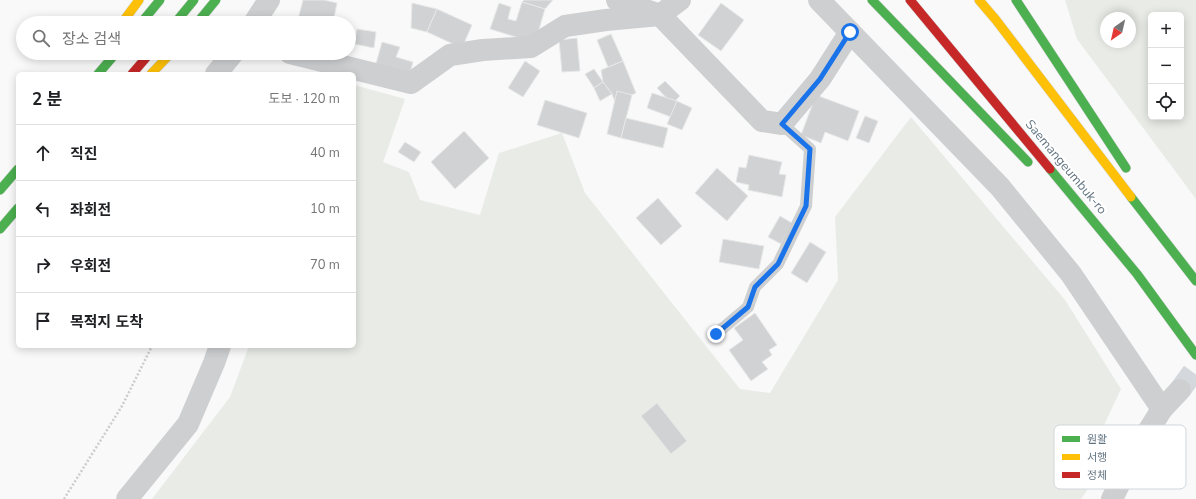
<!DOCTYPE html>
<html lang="ko">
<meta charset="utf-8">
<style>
:root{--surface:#fff;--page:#f6f6f6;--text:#202124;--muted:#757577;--line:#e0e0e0}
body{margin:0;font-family:"Nunito Sans","Noto Sans KR",sans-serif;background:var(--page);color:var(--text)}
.controls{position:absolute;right:12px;top:12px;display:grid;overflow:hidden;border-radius:6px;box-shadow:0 2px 10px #0003}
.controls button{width:36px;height:36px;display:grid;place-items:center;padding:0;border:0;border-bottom:1px solid var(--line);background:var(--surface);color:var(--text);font:20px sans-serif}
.compass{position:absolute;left:1100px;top:12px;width:36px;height:36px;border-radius:50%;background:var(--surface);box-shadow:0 2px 10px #0003;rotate:214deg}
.stop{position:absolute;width:12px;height:12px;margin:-9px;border:3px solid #1a73e8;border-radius:50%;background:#fff}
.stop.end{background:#1a73e8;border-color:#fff;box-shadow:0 1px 4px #0008}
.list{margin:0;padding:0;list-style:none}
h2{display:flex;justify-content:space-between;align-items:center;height:52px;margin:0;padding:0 16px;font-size:17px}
h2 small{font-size:13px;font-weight:400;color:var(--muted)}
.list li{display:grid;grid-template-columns:26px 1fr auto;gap:12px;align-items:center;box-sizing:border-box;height:56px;padding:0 16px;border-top:1px solid var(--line)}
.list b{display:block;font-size:15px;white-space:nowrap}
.list em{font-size:13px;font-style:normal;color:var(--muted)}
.icon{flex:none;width:22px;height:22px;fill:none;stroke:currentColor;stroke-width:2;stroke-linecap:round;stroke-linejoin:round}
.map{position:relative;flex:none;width:1196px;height:499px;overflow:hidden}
.search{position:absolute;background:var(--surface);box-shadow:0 2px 10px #0003;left:16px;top:16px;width:340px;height:44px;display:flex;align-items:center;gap:10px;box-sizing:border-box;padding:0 14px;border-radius:22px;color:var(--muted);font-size:15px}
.panel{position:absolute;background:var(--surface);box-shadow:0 2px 10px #0003;left:16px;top:72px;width:340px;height:276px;border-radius:6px}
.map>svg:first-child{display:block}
</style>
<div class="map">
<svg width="1196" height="499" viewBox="0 0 1196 499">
<rect width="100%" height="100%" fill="#f9f9f9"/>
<g fill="#e8ebe6" fill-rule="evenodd">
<path d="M1065 0H1196V199L1077 39ZM1151 15H1181V117H1151ZM1106 18H1130V42H1106Z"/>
<polygon points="354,85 405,99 383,162 409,172 420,200 480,215 499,153 562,133 585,193 740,389 770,393 838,280 835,217 911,117 1065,300 1121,389 1104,425 1099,473 1081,499 152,499 230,397 249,346 354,346"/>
</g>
<g fill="#d0d2d3" stroke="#e8e8e8">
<polygon points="303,0 324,0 337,3 333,23 297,23"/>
<polygon points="524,0 553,0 545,9 522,2"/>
<polygon points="522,2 545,9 535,43 490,29 499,3 511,7 508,19 516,21"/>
<polygon points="412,3 437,9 427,32 411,28"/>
<polygon points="721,3 744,20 721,51 698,35"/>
<polygon points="437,9 472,25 462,48 427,32"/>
<polygon points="357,29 376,32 374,48 354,44"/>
<polygon points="611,34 623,61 608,67 597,40"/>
<polygon points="577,38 580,71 562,72 559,40"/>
<polygon points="382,42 400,47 396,57 413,62 409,77 375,67"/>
<polygon points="525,61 540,71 523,97 508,88"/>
<polygon points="623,61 636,93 615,102 612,94 603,82 601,70"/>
<polygon points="594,69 603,82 594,88 585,74"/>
<polygon points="665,81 680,96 672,104 657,88"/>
<polygon points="603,82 612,94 600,101 594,88"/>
<polygon points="617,91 632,95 621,138 607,134"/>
<polygon points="652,93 677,101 671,117 647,108"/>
<polygon points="816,95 859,111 848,141 825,132 821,143 801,135"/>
<polygon points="545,100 587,113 579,138 537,125"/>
<polygon points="677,101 692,108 682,130 667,124"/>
<polygon points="865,116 878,121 869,143 856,138"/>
<polygon points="626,118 668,128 663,148 621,138"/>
<polygon points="464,131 489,158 455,189 431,162"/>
<polygon points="405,142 421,152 414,162 398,152"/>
<polygon points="749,155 782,162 779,174 786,175 782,197 748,190 749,185 736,182 739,167 746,168"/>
<polygon points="717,168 748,196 727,221 695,193"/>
<polygon points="658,198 682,226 661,245 636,218"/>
<polygon points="780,216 792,223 781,244 768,237"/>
<polygon points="723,239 764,246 759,269 719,262"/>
<polygon points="810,242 826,252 807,283 791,273"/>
<polygon points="755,313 777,345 769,350 772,355 762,362 768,369 751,381 729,350 743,340 734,328"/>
<polygon points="657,403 687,441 671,454 641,416"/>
</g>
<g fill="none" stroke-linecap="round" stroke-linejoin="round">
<polyline stroke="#d4d8dc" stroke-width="22" stroke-dasharray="22 11" stroke-linecap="butt" points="1180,390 1196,368"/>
<defs>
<g id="fast">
<polyline points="872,0 1028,162"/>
<polyline points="1016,0 1126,168"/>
<polyline points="98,74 116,53"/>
<polyline points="1050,169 1137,274 1196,355"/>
<polyline points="0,190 18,169"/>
<polyline points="1131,197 1196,281"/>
<polyline points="0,229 18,208"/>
</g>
<g id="slow">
<polyline points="979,0 996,20 1131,197"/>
<polyline points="122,23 139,0"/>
<polyline points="151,74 171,53"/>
</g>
<g id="jam">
<polyline points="910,0 1050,169"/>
<polyline points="132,74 150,53"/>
</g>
</defs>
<use href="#fast" stroke="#d5d6d6" stroke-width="10"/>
<use href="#slow" stroke="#d5d6d6" stroke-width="10"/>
<use href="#jam" stroke="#d5d6d6" stroke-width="10"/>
<polyline stroke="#cbcccd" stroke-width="2.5" stroke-dasharray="2 2" stroke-linecap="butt" points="64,499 122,406 152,346"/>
<polyline stroke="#cecfd0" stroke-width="12" points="716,334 748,307 755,287 778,264 806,206 810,149 782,124"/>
<g stroke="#cecfd0" stroke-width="22">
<polyline points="617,0 660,15 762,121 782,124 820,79 850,32"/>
<polyline points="819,0 1000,187 1071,274 1162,409"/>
<polyline points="254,23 269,0"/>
<polyline points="290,53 411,83 450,55 483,50 531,47 565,26 606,20 660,15 680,0"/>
<polyline points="216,74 233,53"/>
<polyline points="127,499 188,424 214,363 220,346"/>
<polyline points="1112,499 1135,452 1162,409 1180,390"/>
</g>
<use href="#fast" stroke="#4caf50" stroke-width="9"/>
<use href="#slow" stroke="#ffc107" stroke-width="9"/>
<use href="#jam" stroke="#c62828" stroke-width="9"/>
<defs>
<g id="fast-bridge">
<polyline points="141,23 160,0"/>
<polyline points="175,23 194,0"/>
<polyline points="197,23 216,0"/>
</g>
</defs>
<use href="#fast-bridge" stroke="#d5d6d6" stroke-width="10" stroke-linecap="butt"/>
<use href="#fast-bridge" stroke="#4caf50" stroke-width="9"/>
</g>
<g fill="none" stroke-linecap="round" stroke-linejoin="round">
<polyline stroke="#1a73e8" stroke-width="5" points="716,334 748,307 755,287 778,264 806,206 810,149 782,124 820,79 850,32"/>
</g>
<g text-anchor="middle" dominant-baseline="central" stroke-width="4" stroke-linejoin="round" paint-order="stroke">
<g font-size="13" fill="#657683" stroke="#fff">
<text transform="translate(1066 167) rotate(50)">Saemangeumbuk-ro</text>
</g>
</g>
<rect x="1054" y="425" width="132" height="64" rx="6" fill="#fff" stroke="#d1d6da" stroke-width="1"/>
<rect x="1062" y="436" width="18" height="6" fill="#4caf50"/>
<rect x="1062" y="454" width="18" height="6" fill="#ffc107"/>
<rect x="1062" y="472" width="18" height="6" fill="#c62828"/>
<g font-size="11" fill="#657683">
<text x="1087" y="443">원활</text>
<text x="1087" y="461">서행</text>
<text x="1087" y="479">정체</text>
</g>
</svg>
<div class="controls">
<button>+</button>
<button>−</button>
<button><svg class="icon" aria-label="locate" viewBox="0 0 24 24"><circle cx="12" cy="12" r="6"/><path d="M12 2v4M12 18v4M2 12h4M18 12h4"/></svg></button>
</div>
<svg class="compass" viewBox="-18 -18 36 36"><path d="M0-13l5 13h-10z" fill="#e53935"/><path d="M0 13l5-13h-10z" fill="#757577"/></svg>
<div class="stop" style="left:850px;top:32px"></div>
<div class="stop end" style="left:716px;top:334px"></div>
<div class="search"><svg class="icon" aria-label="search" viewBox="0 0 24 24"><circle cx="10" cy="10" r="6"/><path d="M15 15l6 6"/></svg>장소 검색</div>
<section class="panel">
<h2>2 분<small>도보 · 120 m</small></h2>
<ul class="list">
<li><svg class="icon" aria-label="ahead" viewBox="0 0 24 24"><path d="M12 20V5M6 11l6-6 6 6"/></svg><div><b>직진</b></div><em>40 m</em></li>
<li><svg class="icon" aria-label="left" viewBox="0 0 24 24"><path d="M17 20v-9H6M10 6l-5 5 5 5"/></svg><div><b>좌회전</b></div><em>10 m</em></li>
<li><svg class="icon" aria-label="right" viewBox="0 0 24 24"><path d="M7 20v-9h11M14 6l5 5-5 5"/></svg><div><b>우회전</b></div><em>70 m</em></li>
<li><svg class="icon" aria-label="arrive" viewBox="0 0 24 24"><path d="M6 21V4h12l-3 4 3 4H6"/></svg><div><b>목적지 도착</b></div></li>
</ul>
</section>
</div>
